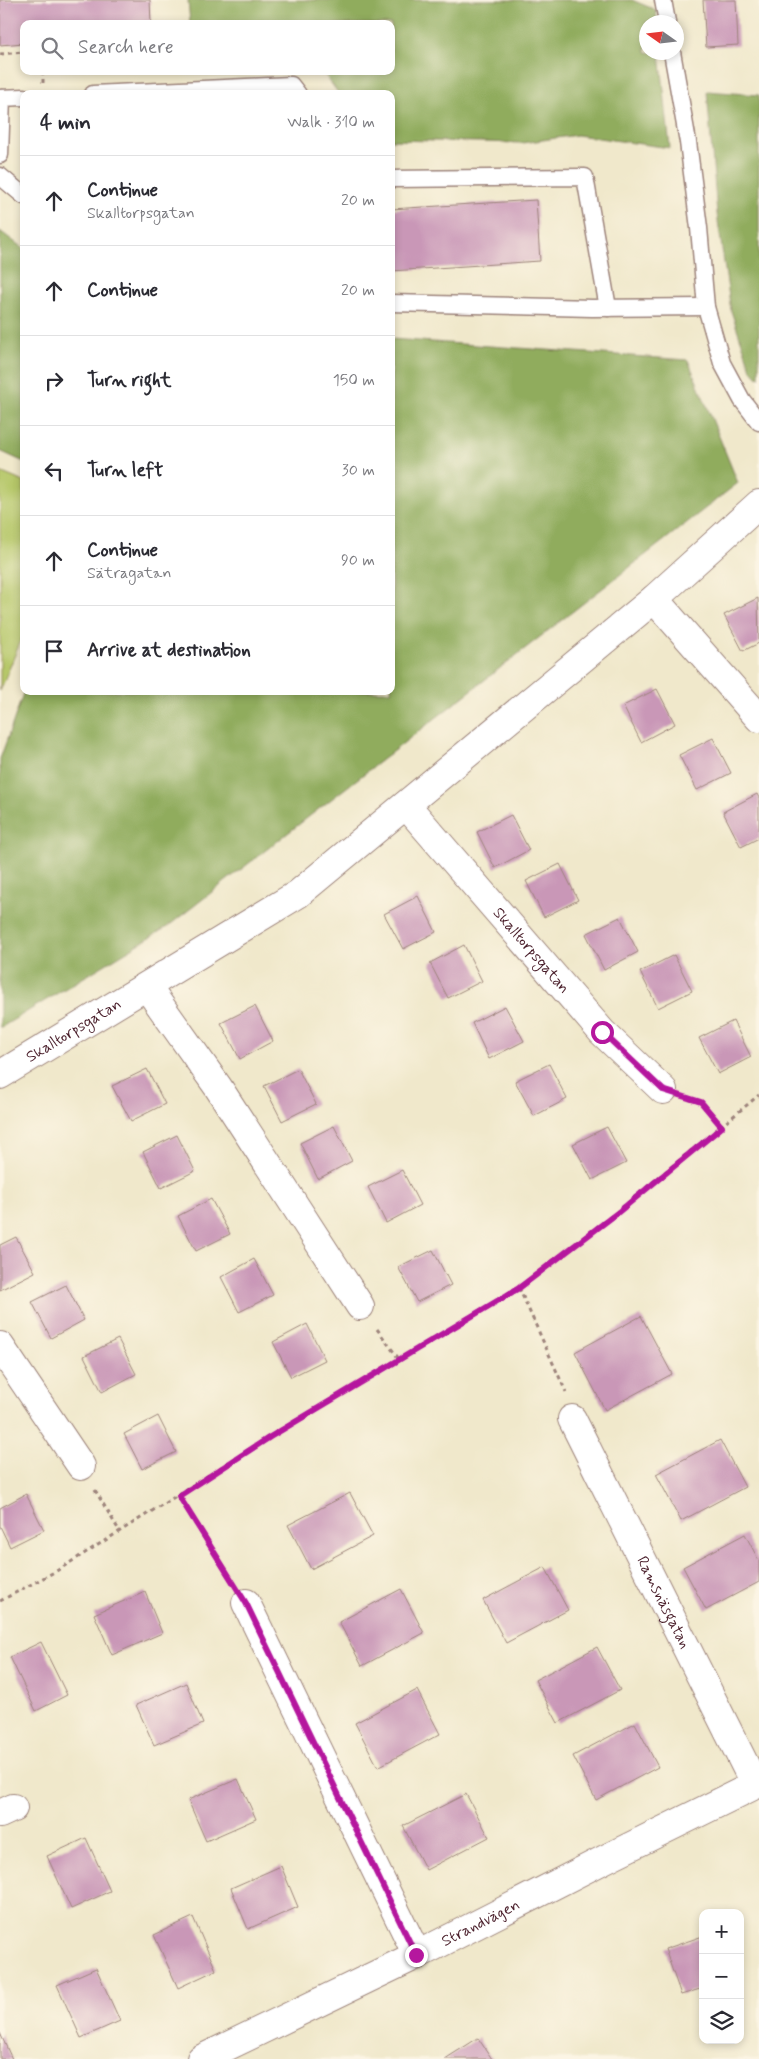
<!DOCTYPE html>
<meta charset="utf-8">
<style>
:root{--surface:#fff;--page:#f7f7f7;--text:#2b2b33;--muted:#7c7c81;--line:#e1e1e2}
body{margin:0;font-family:Mynerve,sans-serif;background:var(--page);color:var(--text)}
.controls{position:absolute;right:15px;bottom:15px;display:grid;overflow:hidden;border-radius:10px;box-shadow:0 2px 8px #0003}
.controls button{width:45px;height:45px;display:grid;place-items:center;padding:0;border:0;border-bottom:1px solid var(--line);background:var(--surface);color:var(--text);font:25px sans-serif}
.compass{position:absolute;left:639px;top:15px;width:45px;height:45px;border-radius:50%;background:var(--surface);box-shadow:0 2px 8px #0003;rotate:284deg}
.stop{position:absolute;width:15px;height:15px;margin:-11px;border:4px solid #b5179e;border-radius:50%;background:#fff}
.stop.end{background:#b5179e;border-color:#fff;box-shadow:0 1px 5px #0008}
.list{margin:0;padding:0;list-style:none}
h2{display:flex;justify-content:space-between;align-items:center;height:65px;margin:0;padding:0 20px;font-size:21px}
h2 small{font-size:16px;font-weight:400;color:var(--muted)}
.list li{display:grid;grid-template-columns:32px 1fr auto;gap:15px;align-items:center;box-sizing:border-box;height:90px;padding:0 20px;border-top:1px solid var(--line)}
.list b{display:block;font-size:19px;white-space:nowrap}
.list p{margin:0;font-size:16px;white-space:nowrap;color:var(--muted)}
.list em{font-size:16px;font-style:normal;color:var(--muted)}
.icon{flex:none;width:28px;height:28px;fill:none;stroke:currentColor;stroke-width:2;stroke-linecap:round;stroke-linejoin:round}
.map{position:relative;flex:none;width:759px;height:2059px;overflow:hidden}
.search{position:absolute;background:var(--surface);box-shadow:0 2px 8px #0003;left:20px;top:20px;width:375px;height:55px;display:flex;align-items:center;gap:12px;box-sizing:border-box;padding:0 18px;border-radius:10px;color:var(--muted);font-size:19px}
.panel{position:absolute;background:var(--surface);box-shadow:0 2px 8px #0003;left:20px;top:90px;width:375px;height:605px;border-radius:10px}
.map>svg:first-child{display:block}
</style>
<div class="map">
<svg width="759" height="2059" viewBox="0 0 759 2059">
<rect width="100%" height="100%" fill="#fcf5e5"/>
<filter id="ink" filterUnits="userSpaceOnUse"><feTurbulence type="fractalNoise" baseFrequency=".02" numOctaves="2"/><feDisplacementMap in="SourceGraphic" scale="10" xChannelSelector="R" yChannelSelector="G"/><feConvolveMatrix kernelMatrix="1 2 1 2 8 2 1 2 1" color-interpolation-filters="sRGB"/></filter>
<filter id="wash" filterUnits="userSpaceOnUse"><feTurbulence type="fractalNoise" baseFrequency=".0096" numOctaves="4" result="noise"/><feDisplacementMap in="SourceGraphic" scale="20" xChannelSelector="R" yChannelSelector="G"/><feGaussianBlur stdDeviation="1.12" result="paint"/><feColorMatrix in="noise" values="0 0 0 0 0 0 0 0 0 0 0 0 0 0 0 0 0 1.4 0 .05"/><feComposite in="paint" operator="in"/></filter>
<g filter="url(#wash)">
<rect width="100%" height="100%" fill="#f0e8cb"/>
<polygon fill="#b6c769" stroke="#80734a" points="0,472 24,482 24,633 0,691"/>
<g fill="#90ac5d" stroke="#6d6644">
<polygon points="188,0 632,0 656,10 657,22 646,22 646,52 660,53 670,148 577,135 522,143 391,140 391,94 339,94 322,71 391,71 391,24 190,24"/>
<polygon points="707,91 759,95 759,378 751,369 731,311 717,214"/>
<polygon points="0,231 24,249 24,462 0,451"/>
<polygon points="391,339 688,360 738,483 167,927 0,1028 0,759 24,691 391,691"/>
</g>
<g id="blocks">
<g fill="#c997b7">
<polygon points="0,0 150,0 151,24 24,24 24,43 0,45"/>
<polygon points="703,0 736,0 738,45 706,47"/>
<polygon points="536,200 540,261 391,271 391,209"/>
<polygon points="758,598 759,643 743,651 724,615"/>
<polygon points="657,689 675,724 641,742 623,706"/>
<polygon points="713,738 731,773 697,790 679,755"/>
<polygon points="757,794 759,798 759,838 741,847 723,812"/>
<polygon points="511,815 529,850 495,868 477,832"/>
<polygon points="560,864 578,900 544,917 526,881"/>
<polygon points="418,896 436,932 403,949 384,914"/>
<polygon points="620,917 638,952 604,970 586,934"/>
<polygon points="464,945 482,981 448,998 430,963"/>
<polygon points="674,955 692,991 658,1008 640,972"/>
<polygon points="255,1006 273,1041 240,1059 221,1023"/>
<polygon points="505,1006 524,1041 489,1059 472,1023"/>
<polygon points="733,1021 751,1057 718,1074 699,1038"/>
<polygon points="549,1064 567,1099 534,1116 515,1081"/>
<polygon points="147,1069 165,1104 131,1121 112,1086"/>
<polygon points="298,1069 316,1104 282,1121 264,1086"/>
<polygon points="334,1126 352,1161 318,1179 300,1143"/>
<polygon points="607,1127 626,1163 592,1180 573,1144"/>
<polygon points="177,1135 195,1171 161,1188 143,1152"/>
<polygon points="402,1170 420,1205 386,1223 368,1187"/>
<polygon points="211,1199 230,1234 196,1251 178,1216"/>
<polygon points="16,1237 35,1272 0,1290 0,1245"/>
<polygon points="433,1250 451,1285 417,1302 398,1267"/>
<polygon points="254,1259 273,1295 239,1312 221,1277"/>
<polygon points="66,1285 84,1320 51,1338 32,1302"/>
<polygon points="641,1316 672,1374 605,1410 575,1352"/>
<polygon points="307,1324 325,1360 291,1377 273,1342"/>
<polygon points="118,1339 136,1374 102,1392 84,1356"/>
<polygon points="158,1416 176,1452 142,1469 124,1434"/>
<polygon points="720,1440 745,1487 681,1521 656,1474"/>
<polygon points="350,1493 373,1536 311,1569 288,1525"/>
<polygon points="26,1494 44,1530 10,1547 0,1526 0,1508"/>
<polygon points="745,1534 759,1561 759,1582 706,1610 683,1567"/>
<polygon points="545,1567 568,1610 506,1643 483,1600"/>
<polygon points="401,1589 424,1633 362,1666 339,1622"/>
<polygon points="145,1592 162,1633 112,1655 94,1614"/>
<polygon points="41,1642 67,1695 36,1711 10,1657"/>
<polygon points="597,1647 620,1690 558,1723 535,1680"/>
<polygon points="186,1683 203,1724 154,1745 136,1705"/>
<polygon points="417,1690 440,1734 378,1767 355,1723"/>
<polygon points="635,1723 658,1767 596,1800 573,1756"/>
<polygon points="238,1779 256,1819 206,1841 188,1800"/>
<polygon points="466,1794 489,1837 426,1870 403,1826"/>
<polygon points="86,1838 110,1891 71,1909 47,1856"/>
<polygon points="281,1866 298,1907 248,1929 231,1888"/>
<polygon points="193,1917 216,1970 178,1988 154,1935"/>
<polygon points="703,1936 703,1988 681,1995 665,1949"/>
<polygon points="96,1968 120,2021 81,2038 57,1985"/>
<polygon points="0,2033 12,2059 0,2059"/>
<polygon points="478,2038 492,2059 445,2059"/>
</g>
</g>
</g>
<g filter="url(#ink)">
<use href="#blocks" fill-opacity="0" stroke="#9d847b" stroke-width="1"/>
<g fill="none" stroke-linecap="round" stroke-linejoin="round">
<defs>
<g id="service">
<polyline points="663,0 667,22"/>
<polyline points="672,52 688,142 699,228 706,307 722,363 742,400 759,422"/>
<polyline points="93,94 291,85 298,94"/>
<polyline points="0,98 24,97"/>
<polyline points="0,155 2,98"/>
<polyline points="0,176 24,196"/>
<polyline points="391,179 585,177 608,308"/>
<polyline points="391,303 592,308 706,307"/>
</g>
<g id="minor">
<polyline points="654,599 759,718"/>
<path id="s1" d="M406 805 602 1032 663 1090"/>
<polyline points="147,987 218,1087 360,1306"/>
<path id="s2" d="M0 1075 298 894 654 599 759 504"/>
<polyline points="0,1346 81,1466"/>
<path id="s3" d="M572 1419 755 1785"/>
<polyline points="246,1603 417,1955"/>
<polyline points="0,1814 13,1808"/>
<path id="s4" d="M201 2059 417 1955 611 1856 759 1783"/>
</g>
</defs>
<use href="#service" stroke="#9d847b" stroke-width="19"/>
<use href="#minor" stroke="#9d847b" stroke-width="30"/>
<g stroke="#9d847b" stroke-width="3" stroke-dasharray="4 4" stroke-linecap="butt">
<polyline points="0,54 24,52"/>
<polyline points="43,71 43,83"/>
<polyline points="689,1099 701,1102 722,1127"/>
<polyline points="519,1288 566,1392"/>
<polyline points="377,1329 399,1359"/>
<polyline points="95,1490 120,1532"/>
<polyline points="179,1496 231,1579"/>
<polyline points="0,1601 58,1570 270,1437 519,1288 616,1213 759,1095"/>
</g>
<use href="#service" stroke="#fff" stroke-width="16"/>
<use href="#minor" stroke="#fff" stroke-width="28"/>
</g>
</g>
<g fill="none" stroke-linecap="round" stroke-linejoin="round" filter="url(#ink)">
<polyline stroke="#b5179e" stroke-width="6" points="416,1955 246,1603 179,1496 270,1437 519,1288 616,1214 722,1127 701,1102 663,1090 602,1032"/>
</g>
<g text-anchor="middle" dominant-baseline="central" stroke-width="4" stroke-linejoin="round" paint-order="stroke">
<g font-size="16" fill="#4a1f2b" stroke="#fcf5e5">
<text stroke="none"><textPath href="#s1" startOffset="192">Skalltorpsgatan</textPath></text>
<text stroke="none"><textPath href="#s2" startOffset="86">Skalltorpsgatan</textPath></text>
<text stroke="none"><textPath href="#s3" startOffset="205">Ramsnäsgatan</textPath></text>
<text stroke="none"><textPath href="#s4" startOffset="311">Strandvägen</textPath></text>
</g>
</g>
</svg>
<div class="controls">
<button>+</button>
<button>−</button>
<button><svg class="icon" aria-label="layers" viewBox="0 0 24 24"><path d="M12 4l9 5-9 5-9-5zM3 14l9 5 9-5"/></svg></button>
</div>
<svg class="compass" viewBox="-18 -18 36 36"><path d="M0-13l5 13h-10z" fill="#e53935"/><path d="M0 13l5-13h-10z" fill="#7c7c81"/></svg>
<div class="stop" style="left:602px;top:1032px"></div>
<div class="stop end" style="left:416px;top:1955px"></div>
<div class="search"><svg class="icon" aria-label="search" viewBox="0 0 24 24"><circle cx="10" cy="10" r="6"/><path d="M15 15l6 6"/></svg>Search here</div>
<section class="panel">
<h2>4 min<small>Walk · 310 m</small></h2>
<ul class="list">
<li><svg class="icon" aria-label="ahead" viewBox="0 0 24 24"><path d="M12 20V5M6 11l6-6 6 6"/></svg><div><b>Continue</b><p>Skalltorpsgatan</p></div><em>20 m</em></li>
<li><svg class="icon" aria-label="ahead" viewBox="0 0 24 24"><path d="M12 20V5M6 11l6-6 6 6"/></svg><div><b>Continue</b></div><em>20 m</em></li>
<li><svg class="icon" aria-label="right" viewBox="0 0 24 24"><path d="M7 20v-9h11M14 6l5 5-5 5"/></svg><div><b>Turn right</b></div><em>150 m</em></li>
<li><svg class="icon" aria-label="left" viewBox="0 0 24 24"><path d="M17 20v-9H6M10 6l-5 5 5 5"/></svg><div><b>Turn left</b></div><em>30 m</em></li>
<li><svg class="icon" aria-label="ahead" viewBox="0 0 24 24"><path d="M12 20V5M6 11l6-6 6 6"/></svg><div><b>Continue</b><p>Sätragatan</p></div><em>90 m</em></li>
<li><svg class="icon" aria-label="arrive" viewBox="0 0 24 24"><path d="M6 21V4h12l-3 4 3 4H6"/></svg><div><b>Arrive at destination</b></div></li>
</ul>
</section>
</div>
